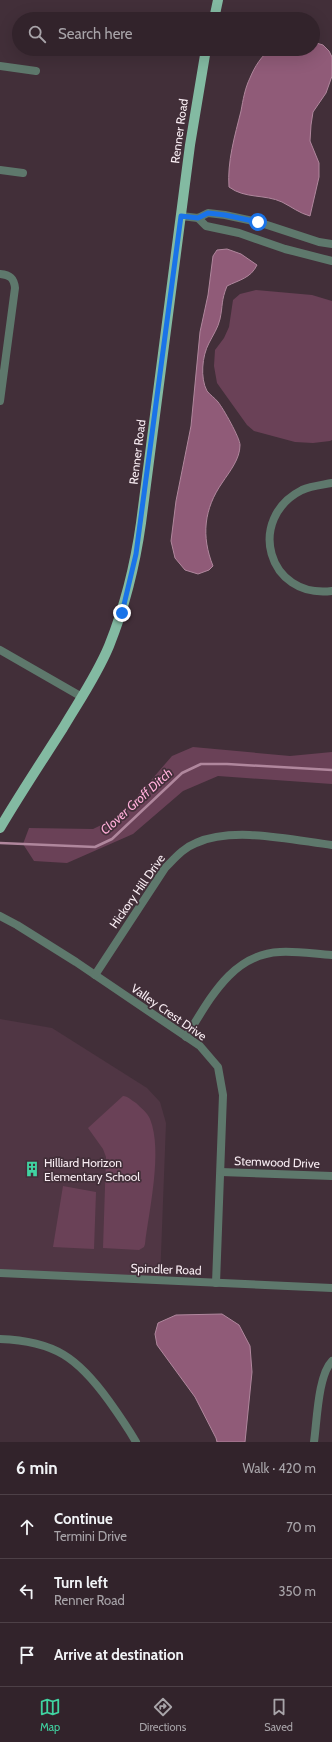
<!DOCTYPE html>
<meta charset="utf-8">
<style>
:root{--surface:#32232b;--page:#3d2f37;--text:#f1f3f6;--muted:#a8a4a9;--line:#4d4047;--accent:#40d4a2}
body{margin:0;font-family:Cabin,sans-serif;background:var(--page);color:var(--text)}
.stop{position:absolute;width:12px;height:12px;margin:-9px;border:3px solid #1a73e8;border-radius:50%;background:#fff}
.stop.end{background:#1a73e8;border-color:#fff;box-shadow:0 1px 4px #0008}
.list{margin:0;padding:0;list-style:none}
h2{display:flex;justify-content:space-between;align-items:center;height:52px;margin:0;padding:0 16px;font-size:17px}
h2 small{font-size:13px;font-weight:400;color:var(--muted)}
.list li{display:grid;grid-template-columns:26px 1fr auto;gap:12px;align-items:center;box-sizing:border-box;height:64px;padding:0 16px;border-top:1px solid var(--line)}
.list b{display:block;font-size:15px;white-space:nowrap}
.list p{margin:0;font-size:13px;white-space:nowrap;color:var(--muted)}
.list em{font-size:13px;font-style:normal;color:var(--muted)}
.icon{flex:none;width:22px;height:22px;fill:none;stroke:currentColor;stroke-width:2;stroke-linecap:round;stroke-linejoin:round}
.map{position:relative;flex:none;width:332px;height:1442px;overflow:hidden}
.search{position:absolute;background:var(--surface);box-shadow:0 4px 16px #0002;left:12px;right:12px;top:12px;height:44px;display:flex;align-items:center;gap:10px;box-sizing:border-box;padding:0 14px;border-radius:22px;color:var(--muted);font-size:15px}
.sheet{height:244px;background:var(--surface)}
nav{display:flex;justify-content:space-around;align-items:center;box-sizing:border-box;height:56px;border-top:1px solid var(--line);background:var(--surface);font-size:11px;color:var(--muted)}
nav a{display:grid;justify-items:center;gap:2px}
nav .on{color:var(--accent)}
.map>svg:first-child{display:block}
</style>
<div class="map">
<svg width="332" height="1442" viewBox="0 0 332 1442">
<rect width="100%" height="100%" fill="#422f39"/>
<polygon fill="#503644" points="0,1019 52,1028 147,1088 160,1102 166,1123 160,1281 0,1273"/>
<g fill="#6a4157">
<polygon points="256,290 312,295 332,301 332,440 330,441 313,443 295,442 254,431 247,425 217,383 214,366 215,350 224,338 229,327 233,300 240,294"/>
<polygon points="193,747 290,756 332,752 332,784 218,776 183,791 133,834 67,863 34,861 23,844 29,828 93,829 120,816 172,756"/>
<path d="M123 1096C128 1096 131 1100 136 1103 141 1108 147 1112 150 1119 163 1151 149 1210 145 1244L144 1247 139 1250 103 1248 106 1157 103 1149 88 1128Z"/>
<polygon points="63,1186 96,1192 94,1249 53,1247"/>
</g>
<g fill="#905b78" stroke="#b0879d">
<path d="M313 42 323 45 329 51 332 57V76L326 93 313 112 311 125 310 141 319 163V177L310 216C299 213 292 207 282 202 265 194 245 199 229 187 227 162 235 135 241 111 243 100 245 88 250 78 254 68 262 54 272 49H313Z"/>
<path d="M227 249 241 254 257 265C251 278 239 280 227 286 221 301 223 305 220 319 218 328 213 335 209 343 202 356 200 378 207 391 210 395 215 398 218 402 223 408 240 438 240 445 240 459 230 471 222 483 204 509 201 536 213 566L209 570 198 574 185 570 175 558 171 541 176 501 191 426 200 332 208 295 213 256 217 250Z"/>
<polygon points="222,1314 239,1325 250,1346 252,1372 245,1442 217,1442 216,1438 195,1397 157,1345 155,1334 158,1323 176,1315"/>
</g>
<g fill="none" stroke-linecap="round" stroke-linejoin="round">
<polyline stroke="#b0879d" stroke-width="2.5" points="0,843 95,847 112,839 182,773 201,764 227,764 332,770"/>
<g stroke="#5e786c" stroke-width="8">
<polyline points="0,66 36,71"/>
<polyline points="0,170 23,173"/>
<polyline points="181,216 198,218 208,213 225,215 258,222 319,242 332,244"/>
<polyline points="198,218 206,226 239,233 285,249 332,261"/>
<path d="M0 274C10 275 14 278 15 288L0 401"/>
<path d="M332 483C322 485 311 486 302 490 246 518 267 599 332 591"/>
<polyline points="0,650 82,697"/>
<polyline points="0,916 17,925 76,962 200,1046 218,1067 223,1095 216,1283"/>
<path d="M95 975 165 868C175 858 183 848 196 843 233 826 292 840 332 845"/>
<path d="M186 1037C209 1001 231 954 280 952 297 951 315 954 332 955"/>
<polyline points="221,1172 332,1176"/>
<polyline points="0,1273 332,1288"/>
<path d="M0 1339C55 1341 78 1358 109 1401 119 1415 128 1428 136 1442"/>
<path d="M314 1442C317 1421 318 1375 332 1361"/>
</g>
<g stroke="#83baa2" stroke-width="10">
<polyline points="214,19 218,0"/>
<path d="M0 828C20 794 42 761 63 728 79 701 97 675 109 646 125 606 135 566 141 523L190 145 206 49"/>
</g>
</g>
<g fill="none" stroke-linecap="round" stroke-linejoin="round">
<polyline stroke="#1a73e8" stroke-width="5" points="122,613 136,554 181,216 198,218 208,213 225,215 258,222"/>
</g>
<defs>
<symbol id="building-bare" viewBox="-9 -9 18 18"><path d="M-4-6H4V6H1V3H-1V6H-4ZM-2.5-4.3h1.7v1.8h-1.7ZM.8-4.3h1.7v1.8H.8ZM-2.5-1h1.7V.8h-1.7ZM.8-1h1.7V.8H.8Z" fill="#40d4a2" stroke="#422f39" stroke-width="2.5" paint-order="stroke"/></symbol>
</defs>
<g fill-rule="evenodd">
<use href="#building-bare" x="21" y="1158" width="22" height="22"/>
</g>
<g text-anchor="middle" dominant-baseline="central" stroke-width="3.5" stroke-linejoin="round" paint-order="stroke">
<g font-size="12" fill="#f9edf3" stroke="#422f39">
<text transform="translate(179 131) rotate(-82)">Renner Road</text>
<text transform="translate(137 452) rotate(-83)">Renner Road</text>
<text transform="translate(137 891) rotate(-55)">Hickory Hill Drive</text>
<text transform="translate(169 1012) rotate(35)">Valley Crest Drive</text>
<text transform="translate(277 1162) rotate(2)">Stemwood Drive</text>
<text transform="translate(166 1269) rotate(2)">Spindler Road</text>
</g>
<g font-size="12" fill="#f9edf3" stroke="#422f39" text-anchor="start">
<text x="44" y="1162">Hilliard Horizon<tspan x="44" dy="14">Elementary School</tspan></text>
</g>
<g font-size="13" font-style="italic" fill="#feadd8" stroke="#422f39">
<text transform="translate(136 801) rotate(-42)">Clover Groff Ditch</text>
</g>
</g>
</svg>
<div class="stop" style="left:258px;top:222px"></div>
<div class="stop end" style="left:122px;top:613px"></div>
<div class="search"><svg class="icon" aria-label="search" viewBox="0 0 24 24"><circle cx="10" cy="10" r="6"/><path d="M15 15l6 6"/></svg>Search here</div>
</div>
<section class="sheet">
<h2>6 min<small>Walk · 420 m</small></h2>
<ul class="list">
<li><svg class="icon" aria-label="ahead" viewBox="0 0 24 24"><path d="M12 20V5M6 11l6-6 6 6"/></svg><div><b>Continue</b><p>Termini Drive</p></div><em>70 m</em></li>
<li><svg class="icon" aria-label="left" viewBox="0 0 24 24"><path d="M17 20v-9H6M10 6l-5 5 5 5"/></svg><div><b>Turn left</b><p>Renner Road</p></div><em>350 m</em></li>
<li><svg class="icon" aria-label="arrive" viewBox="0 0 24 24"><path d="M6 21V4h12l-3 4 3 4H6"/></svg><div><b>Arrive at destination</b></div></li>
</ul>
</section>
<nav>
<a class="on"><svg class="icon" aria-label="map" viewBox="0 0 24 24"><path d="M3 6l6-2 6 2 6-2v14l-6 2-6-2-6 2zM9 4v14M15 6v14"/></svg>Map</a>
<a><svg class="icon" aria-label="directions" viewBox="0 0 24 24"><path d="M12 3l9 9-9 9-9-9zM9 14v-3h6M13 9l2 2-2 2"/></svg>Directions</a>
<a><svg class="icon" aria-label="saved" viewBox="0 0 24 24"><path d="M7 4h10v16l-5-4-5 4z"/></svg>Saved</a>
</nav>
